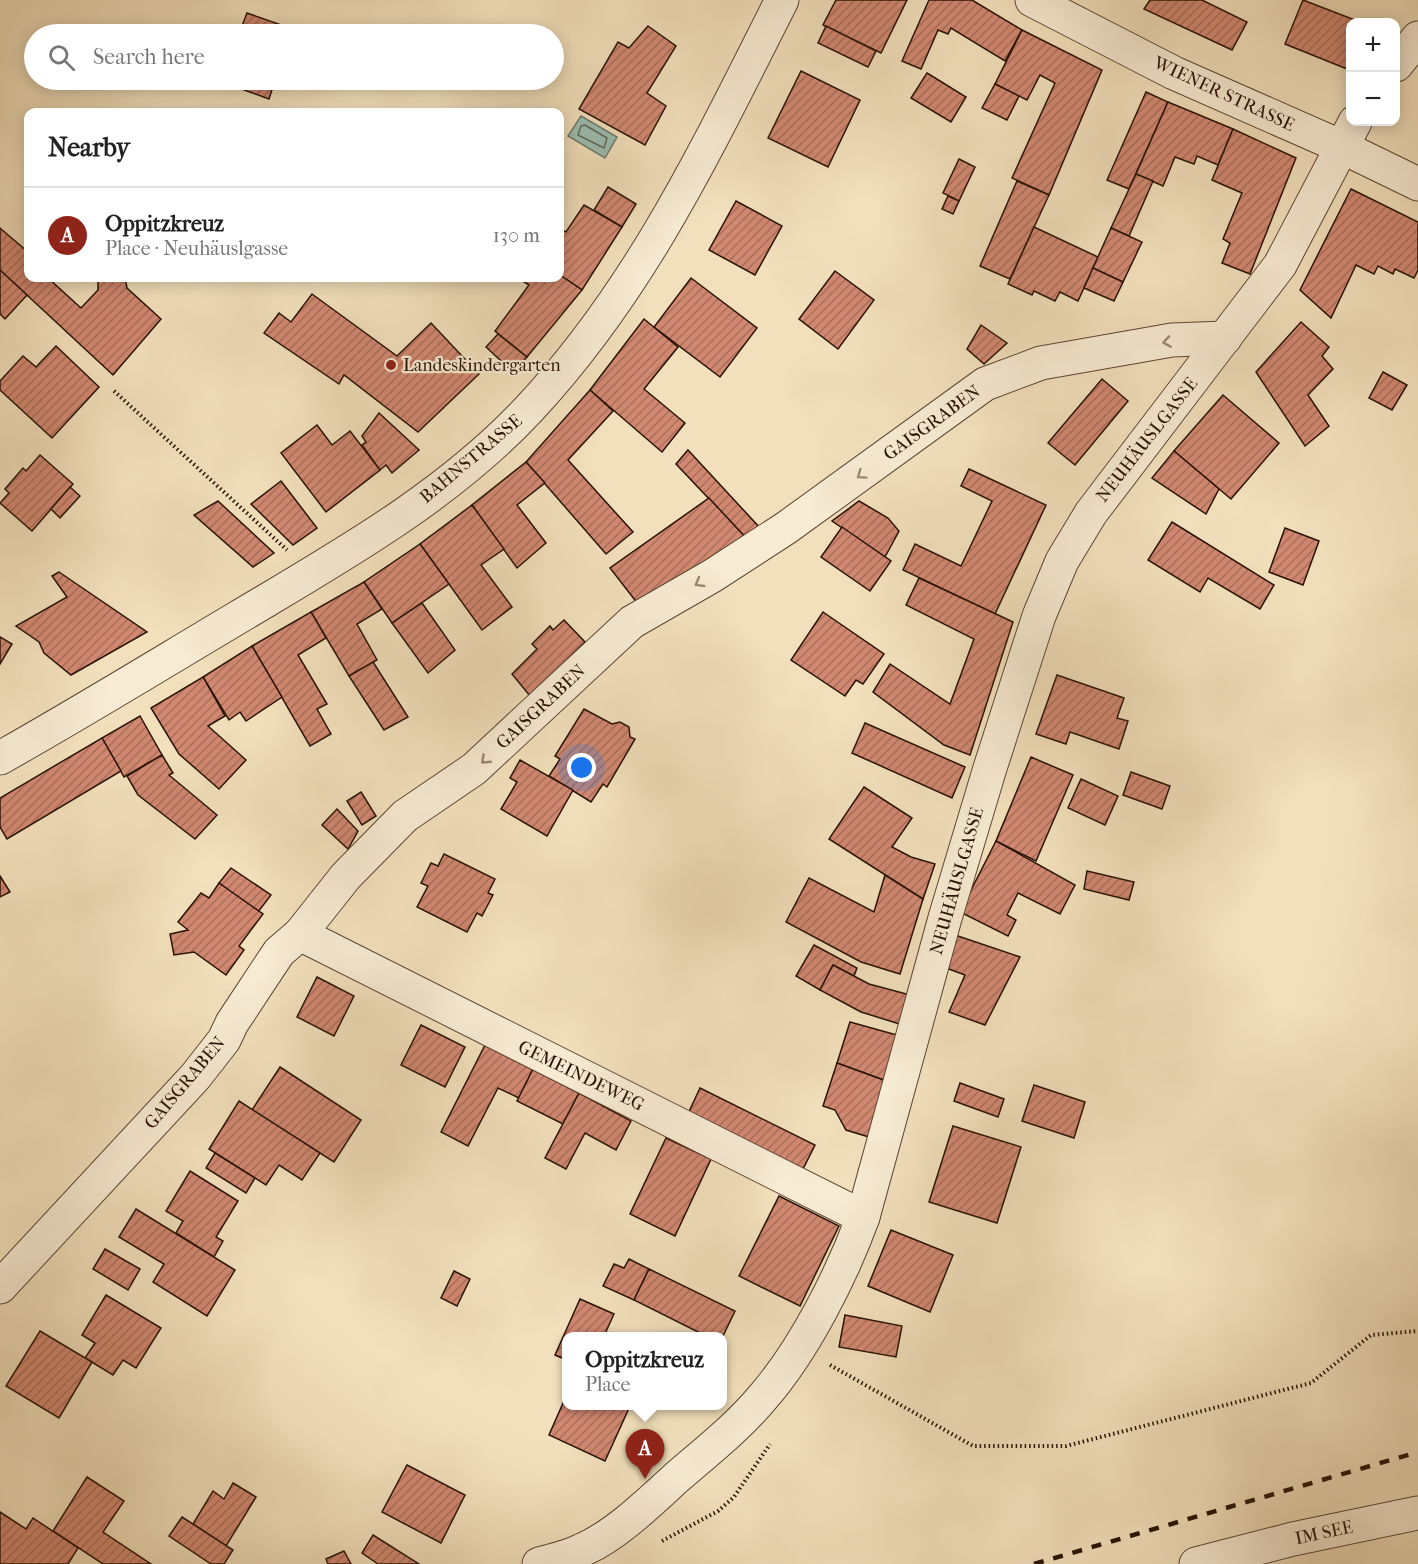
<!DOCTYPE html>
<meta charset="utf-8">
<style>
:root{--surface:#fff;--page:#f6f6f6;--text:#222;--muted:#767676;--line:#e0e0e0;--accent:#8f2418}
body{margin:0;font-family:"IM FELL French Canon",serif;background:var(--page);color:var(--text)}
.controls{position:absolute;right:18px;top:18px;display:grid;overflow:hidden;border-radius:12px;box-shadow:0 3px 15px #0003}
.controls button{width:54px;height:54px;display:grid;place-items:center;padding:0;border:0;border-bottom:2px solid var(--line);background:var(--surface);color:var(--text);font:30px sans-serif}
.you{position:absolute;left:582px;top:768px;width:21px;height:21px;margin:-15px;border:4px solid #fff;border-radius:50%;background:#1a73e8;box-shadow:0 0 0 9px #1a73e833}
.badge{display:grid;place-items:center;width:39px;height:39px;border-radius:50%;background:var(--accent);color:#fff;font-size:20px;font-weight:700}
.pin{position:absolute;translate:-50% -50px;filter:drop-shadow(0 2px 3px #0008)}
.pin::after{content:'';position:absolute;top:32px;width:21px;height:18px;background:inherit;clip-path:polygon(0 0,100% 0,50% 100%)}
.popup{position:absolute;left:562px;top:1332px;width:165px;height:78px;box-sizing:border-box;display:grid;place-content:center;border-radius:12px;background:var(--surface);filter:drop-shadow(0 2px 4px #0005);font-size:20px;white-space:nowrap;color:var(--muted)}
.popup b{font-size:22px;color:var(--text)}
.popup::after{content:'';position:absolute;left:50%;top:100%;margin-left:-12px;border:12px solid transparent;border-top-color:var(--surface)}
.list{margin:0;padding:0;list-style:none}
h2{display:flex;justify-content:space-between;align-items:center;height:78px;margin:0;padding:0 24px;font-size:26px}
h2 small{font-size:20px;font-weight:400;color:var(--muted)}
.list li{display:grid;grid-template-columns:39px 1fr auto;gap:18px;align-items:center;box-sizing:border-box;height:96px;padding:0 24px;border-top:2px solid var(--line)}
.list b{display:block;font-size:22px;white-space:nowrap}
.list p{margin:0;font-size:20px;white-space:nowrap;color:var(--muted)}
.list em{font-size:20px;font-style:normal;color:var(--muted)}
.icon{flex:none;width:33px;height:33px;fill:none;stroke:currentColor;stroke-width:2;stroke-linecap:round;stroke-linejoin:round}
.map{position:relative;flex:none;width:1418px;height:1564px;overflow:hidden}
.search{position:absolute;background:var(--surface);box-shadow:0 3px 15px #0003;left:24px;top:24px;width:540px;height:66px;display:flex;align-items:center;gap:15px;box-sizing:border-box;padding:0 21px;border-radius:33px;color:var(--muted);font-size:22px}
.panel{position:absolute;background:var(--surface);box-shadow:0 3px 15px #0003;left:24px;top:108px;width:540px;height:174px;border-radius:12px}
.map>svg:first-child{display:block}
</style>
<div class="map">
<svg width="1418" height="1564" viewBox="0 0 1418 1564">
<defs>
<pattern id="building-hatch" width="6" height="6" patternUnits="userSpaceOnUse" patternTransform="scale(1.5)"><rect width="6" height="6" fill="#d18871"/><path d="M-1 1l2-2M0 6l6-6M5 7l2-2" fill="none" stroke="#aa6e5b"/></pattern>
</defs>
<rect width="100%" height="100%" fill="#f2e0bc"/>
<filter id="stains"><feTurbulence type="fractalNoise" baseFrequency=".00333" numOctaves="4"/><feColorMatrix values="0 0 0 0 .2 0 0 0 0 .09 0 0 0 0 .02 0 0 0 .5 -.17"/></filter>
<radialGradient id="worn" r=".72"><stop offset=".6" stop-color="#630" stop-opacity="0"/><stop offset="1" stop-color="#630" stop-opacity=".3"/></radialGradient>
<polygon fill="#9bbdb2" stroke="#6d796c" stroke-width="1.5" points="581,116 617,137 605,158 568,136"/>
<g fill="none" stroke-linecap="round" stroke-linejoin="round">
<polygon stroke="#62685b" stroke-width="1.5" points="585,125 607,138 604,148 578,135 581,126"/>
</g>
<g fill="url(#building-hatch)" stroke="#291204" stroke-width="1.5">
<polygon points="836,0 907,0 881,53 823,25"/>
<polygon points="929,0 972,0 1022,30 1005,61 951,28 948,34 938,30 921,69 902,61"/>
<polygon points="1150,0 1202,0 1247,22 1232,50 1144,9"/>
<polygon points="1303,0 1360,22 1350,22 1350,61 1347,69 1285,44"/>
<polygon points="247,13 307,34 239,34"/>
<polygon points="648,26 676,46 647,93 666,106 645,145 579,109 618,42 629,48"/>
<polygon points="826,26 876,51 868,67 818,43"/>
<polygon points="1022,30 1102,70 1049,195 1012,178 1055,83 1040,75 1027,100 995,84"/>
<polygon points="801,71 860,100 828,167 768,138"/>
<polygon points="927,73 966,97 951,122 911,98"/>
<polygon points="223,80 275,80 269,99 222,82"/>
<polygon points="995,84 1019,96 1007,120 982,108"/>
<polygon points="1146,92 1168,102 1129,189 1107,180"/>
<polygon points="1168,102 1233,129 1218,165 1197,156 1194,164 1175,157 1163,186 1136,174"/>
<polygon points="1233,129 1296,158 1250,274 1222,263 1230,243 1223,239 1242,193 1212,180"/>
<polygon points="959,159 975,167 959,201 943,193"/>
<polygon points="1136,174 1153,181 1129,236 1111,228"/>
<polygon points="1017,181 1049,195 1010,279 980,266"/>
<polygon points="608,187 636,204 622,227 594,210"/>
<polygon points="1351,189 1418,222 1418,270 1414,278 1395,269 1393,274 1378,266 1374,274 1356,265 1331,318 1300,290"/>
<polygon points="948,196 959,201 953,214 942,209"/>
<polygon points="736,201 782,226 755,275 709,250"/>
<polygon points="584,205 622,227 582,290 560,275 560,228 566,232"/>
<polygon points="1034,227 1098,257 1078,301 1060,292 1055,301 1034,291 1032,295 1008,284"/>
<polygon points="0,228 28,252 28,278 48,278 81,308 98,290 98,278 125,278 127,288 161,319 113,375 0,270"/>
<polygon points="1111,228 1142,242 1123,282 1093,268"/>
<polygon points="1093,268 1123,282 1114,301 1084,288"/>
<polygon points="0,270 27,295 5,319 0,314"/>
<polygon points="835,271 874,300 838,349 799,319"/>
<polygon points="560,275 582,290 527,357 495,331 529,285 518,278 560,278"/>
<polygon points="691,278 757,328 720,377 654,327"/>
<polygon points="312,294 397,356 431,323 479,374 418,432 344,375 339,384 264,333 279,313 291,322"/>
<polygon points="644,319 678,347 644,389 685,423 662,452 590,390"/>
<polygon points="1301,322 1329,347 1322,356 1333,369 1308,395 1329,426 1305,446 1256,372"/>
<polygon points="981,325 1007,343 984,364 967,349"/>
<polygon points="498,334 527,357 513,372 486,347"/>
<polygon points="56,346 99,387 52,438 0,390 0,381 23,356 36,367"/>
<polygon points="1383,372 1407,385 1392,410 1369,398"/>
<polygon points="1102,379 1128,401 1075,465 1048,443"/>
<polygon points="590,390 613,411 568,460 633,532 606,554 526,462"/>
<polygon points="1223,395 1279,443 1231,499 1174,451"/>
<polygon points="379,413 419,450 392,473 386,465 380,470 362,445 366,442 362,436"/>
<polygon points="317,425 332,445 350,431 380,470 326,512 281,453"/>
<polygon points="688,450 761,529 747,539 676,464"/>
<polygon points="1174,451 1219,489 1206,514 1152,478"/>
<polygon points="40,455 73,484 32,531 0,503 9,493 5,489 23,468 26,471"/>
<polygon points="526,462 545,483 517,505 546,543 517,568 472,505"/>
<polygon points="969,469 1046,505 995,614 903,570 915,544 961,566 992,501 961,486"/>
<polygon points="281,481 317,528 293,545 251,504"/>
<polygon points="70,487 80,496 60,518 51,509"/>
<polygon points="709,498 747,539 638,604 610,568"/>
<polygon points="218,501 274,553 253,567 194,515"/>
<polygon points="859,501 888,518 899,531 885,557 832,521"/>
<polygon points="472,505 504,549 481,565 512,607 482,630 420,544"/>
<polygon points="1172,522 1274,585 1260,609 1208,578 1200,592 1148,560"/>
<polygon points="842,527 891,561 870,591 821,557"/>
<polygon points="1285,528 1319,541 1303,585 1269,572"/>
<polygon points="420,544 449,584 392,623 364,582"/>
<polygon points="59,572 147,632 71,675 44,653 39,642 16,626 67,597 52,576"/>
<polygon points="919,578 1013,622 970,755 944,745 873,692 890,664 950,704 974,639 906,605"/>
<polygon points="364,582 382,609 357,624 377,660 349,676 311,612"/>
<polygon points="422,603 455,650 428,673 392,623"/>
<polygon points="311,612 326,638 298,655 327,704 317,709 331,734 310,746 252,646"/>
<polygon points="823,612 884,654 863,684 856,680 845,696 791,660"/>
<polygon points="564,620 585,642 530,696 512,674 537,649 532,644 550,626 553,630"/>
<polygon points="0,637 12,644 0,664"/>
<polygon points="252,646 282,697 246,721 240,712 229,720 203,677"/>
<polygon points="373,662 408,717 384,730 349,676"/>
<polygon points="1057,675 1124,698 1117,718 1128,721 1119,749 1070,732 1066,744 1036,734"/>
<polygon points="203,677 225,716 208,726 246,760 219,789 179,754 151,708"/>
<polygon points="584,709 612,724 620,722 629,727 630,737 635,739 607,787 603,784 591,802 549,776 560,759 555,756"/>
<polygon points="140,716 162,755 124,777 102,738"/>
<polygon points="865,723 965,767 952,798 852,753"/>
<polygon points="102,738 121,771 7,839 0,827 0,798"/>
<polygon points="162,755 173,773 169,775 217,815 195,839 138,795 127,776"/>
<polygon points="1031,757 1073,775 1036,861 996,841"/>
<polygon points="520,760 573,790 547,836 501,809 517,782 510,778"/>
<polygon points="1131,772 1170,786 1162,809 1123,795"/>
<polygon points="1081,779 1118,796 1105,825 1068,808"/>
<polygon points="864,787 912,818 892,847 911,857 935,864 923,899 829,839"/>
<polygon points="361,792 376,816 362,825 347,801"/>
<polygon points="337,809 358,831 348,849 322,825"/>
<polygon points="996,841 1075,885 1060,914 1018,893 1007,915 1016,920 1008,936 960,912"/>
<polygon points="444,854 495,879 488,893 493,895 482,916 477,913 467,932 417,907 428,886 421,883 431,863 438,866"/>
<polygon points="231,868 271,895 258,912 219,883"/>
<polygon points="1087,871 1134,882 1129,900 1084,889"/>
<polygon points="885,875 923,899 900,974 861,962 786,922 809,878 874,912"/>
<polygon points="0,876 10,892 0,897"/>
<polygon points="219,883 263,914 239,946 244,950 226,975 194,952 174,955 170,934 188,930 178,922 201,893 209,898"/>
<polygon points="952,934 1020,957 985,1025 949,1012 965,975 941,966"/>
<polygon points="814,945 857,968 854,976 833,965 820,990 796,976"/>
<polygon points="833,965 869,984 914,996 906,1026 861,1012 820,990"/>
<polygon points="317,977 354,996 334,1036 297,1017"/>
<polygon points="850,1022 904,1037 889,1082 837,1063"/>
<polygon points="421,1025 465,1047 445,1087 401,1065"/>
<polygon points="485,1045 533,1069 519,1098 498,1088 468,1146 441,1132"/>
<polygon points="837,1063 889,1082 869,1137 846,1130 835,1110 823,1106"/>
<polygon points="280,1067 361,1120 334,1162 252,1110"/>
<polygon points="533,1069 579,1093 563,1124 517,1101"/>
<polygon points="960,1083 1004,1099 998,1117 954,1101"/>
<polygon points="1034,1085 1085,1102 1074,1138 1022,1121"/>
<polygon points="700,1088 815,1145 801,1173 687,1116"/>
<polygon points="579,1093 631,1121 616,1150 585,1133 566,1169 545,1158"/>
<polygon points="239,1101 320,1153 302,1180 279,1165 266,1185 209,1149"/>
<polygon points="953,1126 1021,1147 997,1223 929,1202"/>
<polygon points="666,1138 711,1159 675,1236 630,1214"/>
<polygon points="215,1153 255,1178 246,1193 206,1168"/>
<polygon points="190,1171 238,1201 216,1237 223,1241 214,1257 176,1233 183,1221 166,1211"/>
<polygon points="779,1196 839,1226 800,1306 739,1276"/>
<polygon points="136,1209 235,1270 207,1316 153,1282 164,1264 119,1237"/>
<polygon points="891,1230 953,1255 930,1312 868,1286"/>
<polygon points="105,1249 140,1269 128,1290 93,1269"/>
<polygon points="629,1259 649,1269 634,1300 603,1286 614,1264 624,1268"/>
<polygon points="649,1269 735,1311 723,1336 706,1336 634,1300"/>
<polygon points="454,1271 470,1279 457,1306 441,1298"/>
<polygon points="106,1295 161,1328 136,1368 123,1360 113,1375 85,1358 95,1343 82,1335"/>
<polygon points="580,1299 614,1314 604,1336 567,1336 567,1360 555,1355"/>
<polygon points="845,1315 902,1326 896,1357 839,1347"/>
<polygon points="40,1331 92,1362 59,1418 6,1386"/>
<polygon points="567,1394 567,1406 630,1406 605,1461 549,1435"/>
<polygon points="407,1465 465,1495 441,1543 382,1512"/>
<polygon points="87,1477 124,1501 103,1532 151,1564 103,1564 53,1531"/>
<polygon points="233,1483 256,1497 226,1546 193,1524 213,1491 224,1499"/>
<polygon points="0,1512 26,1529 33,1518 78,1548 68,1564 0,1564"/>
<polygon points="182,1517 233,1550 224,1564 211,1564 169,1536"/>
<polygon points="373,1535 419,1564 378,1564 362,1553"/>
<polygon points="344,1551 351,1564 328,1564 326,1559"/>
</g>
<g fill="none" stroke-linecap="round" stroke-linejoin="round">
<defs>
<g id="minor">
<polyline points="1396,65 1418,38"/>
<path d="M0 758C80 713 158 665 237 618 339 557 447 497 529 409 642 288 708 146 782 0"/>
<polyline points="300,934 863,1217"/>
<polyline points="0,1287 195,1077 224,1040 232,1023 279,952 300,934 346,876 405,816 474,769 632,622 712,576 786,528 985,384 1041,363 1172,340 1225,338"/>
<path d="M539 1564C553 1560 569 1557 582 1550 615 1536 650 1502 676 1478 706 1452 738 1427 763 1397 804 1350 842 1275 863 1217L945 918 990 768 1039 616 1062 561 1091 513 1280 265 1355 122"/>
<polyline points="1196,1564 1293,1539 1418,1513"/>
</g>
<polyline id="tertiary" points="1032,0 1174,73 1342,147 1418,184"/>
</defs>
<use href="#minor" stroke="#5b4632" stroke-width="35"/>
<use href="#tertiary" stroke="#5b4632" stroke-width="35"/>
<g stroke="#291204" stroke-width="4" stroke-dasharray="1.5 3" stroke-linecap="butt">
<polyline points="114,391 287,550"/>
<polyline points="830,1365 973,1446 1066,1446 1311,1383 1371,1335 1418,1331"/>
<polyline points="662,1541 718,1511 734,1497 770,1444"/>
</g>
<use href="#minor" stroke="#f7ebd3" stroke-width="33"/>
<use href="#tertiary" stroke="#f7ebd3" stroke-width="33"/>
<polyline stroke="#291204" stroke-width="4.5" stroke-dasharray="10 10" stroke-linecap="butt" points="1034,1564 1418,1452"/>
</g>
<defs><path id="oneway-chevron" d="M-2-3.5L2.5 0L-2 3.5" fill="none" stroke-width="1.6" stroke-linecap="round" stroke-linejoin="round" transform="scale(1.5)"/></defs>
<g stroke="#9a8976">
<use href="#oneway-chevron" transform="translate(1167 342) rotate(171)"/>
<use href="#oneway-chevron" transform="translate(861 475) rotate(145)"/>
<use href="#oneway-chevron" transform="translate(699 583) rotate(150)"/>
<use href="#oneway-chevron" transform="translate(485 760) rotate(137)"/>
</g>
<circle fill="#8f2418" stroke="#f7ebd3" stroke-width="2" cx="391" cy="365" r="6"/>
<g text-anchor="middle" dominant-baseline="central" stroke-width="4.5" stroke-linejoin="round" paint-order="stroke">
<g font-size="18" fill="#291204" stroke="#f7ebd3">
<text transform="translate(1224 94) rotate(25)">WIENER STRASSE</text>
<text transform="translate(932 423) rotate(-36)">GAISGRABEN</text>
<text transform="translate(1147 440) rotate(-52)">NEUHÄUSLGASSE</text>
<text transform="translate(471 459) rotate(-40)">BAHNSTRASSE</text>
<text transform="translate(541 707) rotate(-43)">GAISGRABEN</text>
<text transform="translate(957 881) rotate(-74)">NEUHÄUSLGASSE</text>
<text transform="translate(581 1076) rotate(26)">GEMEINDEWEG</text>
<text transform="translate(185 1083) rotate(-50)">GAISGRABEN</text>
<text transform="translate(1324 1533) rotate(-12)">IM SEE</text>
</g>
<g font-size="18" fill="#291204" stroke="#f7ebd3" text-anchor="start">
<text x="403" y="365">Landeskindergarten</text>
</g>
</g>
<rect width="100%" height="100%" filter="url(#stains)"/>
<rect width="100%" height="100%" fill="url(#worn)"/>
</svg>
<div class="controls">
<button>+</button>
<button>−</button>
</div>
<div class="you"></div>
<div class="pin badge" style="left:645px;top:1479px">A</div>
<div class="popup"><b>Oppitzkreuz</b>Place</div>
<div class="search"><svg class="icon" aria-label="search" viewBox="0 0 24 24"><circle cx="10" cy="10" r="6"/><path d="M15 15l6 6"/></svg>Search here</div>
<section class="panel">
<h2>Nearby<small></small></h2>
<ul class="list">
<li><span class="badge">A</span><div><b>Oppitzkreuz</b><p>Place · Neuhäuslgasse</p></div><em>130 m</em></li>
</ul>
</section>
</div>
